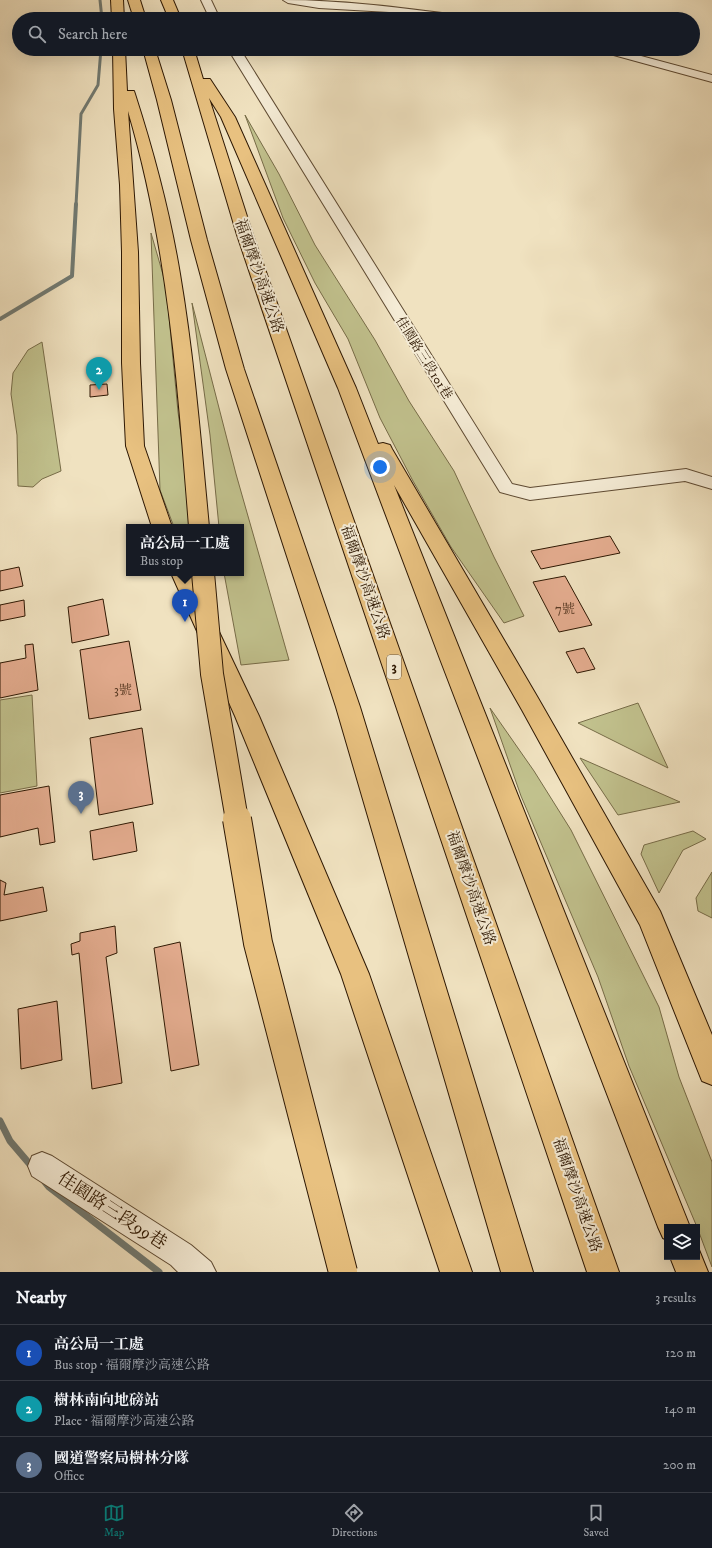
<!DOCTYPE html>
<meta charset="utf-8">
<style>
:root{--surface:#171b24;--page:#20242c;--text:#f1f3f6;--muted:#9ea1a6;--line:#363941;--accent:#0f766e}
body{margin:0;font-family:"IM FELL DW Pica","Noto Serif TC",serif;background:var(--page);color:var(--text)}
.controls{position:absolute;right:12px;bottom:12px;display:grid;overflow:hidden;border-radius:0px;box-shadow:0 4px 16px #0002}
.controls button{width:36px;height:36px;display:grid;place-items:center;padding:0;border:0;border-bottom:1px solid var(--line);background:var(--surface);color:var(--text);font:20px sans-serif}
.you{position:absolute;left:380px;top:467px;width:14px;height:14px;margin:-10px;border:3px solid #fff;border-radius:50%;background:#1a73e8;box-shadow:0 0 0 6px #1a73e833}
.badge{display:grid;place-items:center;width:26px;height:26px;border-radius:50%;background:var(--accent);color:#fff;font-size:13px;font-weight:700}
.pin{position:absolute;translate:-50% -33px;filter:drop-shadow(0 1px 2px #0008)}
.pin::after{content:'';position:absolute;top:21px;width:14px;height:12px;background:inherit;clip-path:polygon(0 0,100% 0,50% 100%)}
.popup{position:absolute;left:126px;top:524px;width:118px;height:52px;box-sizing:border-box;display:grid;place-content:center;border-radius:0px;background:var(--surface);filter:drop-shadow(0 1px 3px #0005);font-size:13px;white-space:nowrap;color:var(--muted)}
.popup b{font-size:15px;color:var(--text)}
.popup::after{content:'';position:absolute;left:50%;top:100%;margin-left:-8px;border:8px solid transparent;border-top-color:var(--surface)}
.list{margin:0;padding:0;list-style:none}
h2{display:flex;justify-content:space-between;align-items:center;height:52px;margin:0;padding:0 16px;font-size:17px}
h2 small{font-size:13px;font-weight:400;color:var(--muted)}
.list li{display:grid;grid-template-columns:26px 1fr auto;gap:12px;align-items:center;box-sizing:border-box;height:56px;padding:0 16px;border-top:1px solid var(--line)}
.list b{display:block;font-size:15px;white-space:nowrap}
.list p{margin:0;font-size:13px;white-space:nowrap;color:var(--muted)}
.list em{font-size:13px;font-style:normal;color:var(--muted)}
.icon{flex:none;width:22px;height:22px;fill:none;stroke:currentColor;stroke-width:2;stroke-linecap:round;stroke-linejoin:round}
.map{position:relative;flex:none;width:712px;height:1272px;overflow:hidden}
.search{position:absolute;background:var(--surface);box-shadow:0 4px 16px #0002;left:12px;right:12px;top:12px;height:44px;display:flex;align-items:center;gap:10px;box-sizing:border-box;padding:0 14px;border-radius:22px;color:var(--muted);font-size:15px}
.sheet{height:220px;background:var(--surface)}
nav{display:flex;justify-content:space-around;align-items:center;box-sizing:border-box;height:56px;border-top:1px solid var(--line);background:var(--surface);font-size:11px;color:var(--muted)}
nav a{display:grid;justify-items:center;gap:2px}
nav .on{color:var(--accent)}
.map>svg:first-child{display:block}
</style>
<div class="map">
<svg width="712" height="1272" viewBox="0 0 712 1272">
<rect width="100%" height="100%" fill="#f0e2c0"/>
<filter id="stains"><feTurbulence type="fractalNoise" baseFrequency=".005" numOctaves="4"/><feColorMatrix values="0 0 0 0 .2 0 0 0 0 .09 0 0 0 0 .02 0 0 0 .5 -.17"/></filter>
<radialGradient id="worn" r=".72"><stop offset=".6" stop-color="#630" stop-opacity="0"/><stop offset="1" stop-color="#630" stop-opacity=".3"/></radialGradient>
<g fill="#c1c18d" stroke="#776c48">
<polygon points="245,115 279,174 315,245 375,340 409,401 454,471 494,557 524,616 504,623 451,547 413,481 380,418 348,339 315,283 283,218"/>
<polygon points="151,233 166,285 178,412 188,485 189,527 174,527 160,490"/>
<polygon points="192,303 236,474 289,660 241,665 224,573 241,573 241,527 219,527 210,435"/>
<polygon points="42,342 61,471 42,479 33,487 18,486 17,435 11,394 13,373 28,350"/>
<polygon points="32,695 37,786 0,793 0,700"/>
<polygon points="638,703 668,768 578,723"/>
<polygon points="490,708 534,771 571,830 659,1007 679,1077 712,1162 712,1267 697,1227 629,1066 598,977 521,796"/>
<polygon points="580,758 680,802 618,815"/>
<polygon points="693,831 706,839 683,850 659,893 641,854 644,845"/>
<polygon points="712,872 712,918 698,911 696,898"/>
</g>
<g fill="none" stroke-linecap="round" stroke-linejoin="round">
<g stroke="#717a72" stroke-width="3">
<polyline points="100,0 102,19"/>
<polyline points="76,205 81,114 98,85 101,49"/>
</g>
<polyline stroke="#717a72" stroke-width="4" points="0,319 72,276 76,204"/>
<g stroke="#717a72" stroke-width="7">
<polyline points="0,1121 10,1141 33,1168"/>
<polyline points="45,1182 49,1187 159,1272"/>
</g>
</g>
<g fill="#e5ad90" stroke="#2d1702">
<polygon points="107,384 108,395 90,397 90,385"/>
<polygon points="610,536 620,553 541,569 531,551"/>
<polygon points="19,567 23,586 0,591 0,571"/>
<polygon points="565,576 592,625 559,632 533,582"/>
<polygon points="103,599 109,635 72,643 68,607"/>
<polygon points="24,600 25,616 0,621 0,605"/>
<polygon points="129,641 141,710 89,719 80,650"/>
<polygon points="33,644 38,690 0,698 0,663 26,658 25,645"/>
<polygon points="584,648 595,669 577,673 566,652"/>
<polygon points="142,728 153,804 99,815 90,738"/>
<polygon points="49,786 55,842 40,845 38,828 0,837 0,795"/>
<polygon points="133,822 137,851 93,860 90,831"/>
<polygon points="0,880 6,883 4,895 43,887 47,911 0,921"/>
<polygon points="115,926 117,953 106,957 122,1083 92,1089 79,953 72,955 71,944 80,941 80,933"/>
<polygon points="180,942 199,1065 171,1071 154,948"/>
<polygon points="57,1001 62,1060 21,1069 18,1009"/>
</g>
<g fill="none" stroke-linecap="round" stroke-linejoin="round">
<defs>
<g id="minor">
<polygon points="201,0 211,0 220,19 210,19"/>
<path d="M283 0C343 0 404 8 464 16L469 19H440L389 12 319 8 288 3Z"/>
<polygon points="228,49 240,49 512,484 530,488 686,469 712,477 712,489 685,481 530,500 500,492"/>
<polygon points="597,49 615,49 712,75 712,82 599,51"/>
<polygon points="42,1152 52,1156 191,1245 211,1262 216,1272 178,1272 171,1265 32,1176 28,1166 32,1156"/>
</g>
<g id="motorway">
<polygon points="111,0 123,0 124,19 112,19"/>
<polygon points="128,0 140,0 146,19 134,19"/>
<polygon points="161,0 173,0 181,19 169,19"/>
<path d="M113 49H125L127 91H134L135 94C154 153 170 213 180 274 194 357 201 442 209 527H189C178 387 168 246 128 111L138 252 140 363 144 446 172 527H152L126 446 122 363V252L120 185 114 109Z"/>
<polygon points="143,49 155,49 171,100 207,240 244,369 360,707 533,1272 501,1272 336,707 226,369 191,240 157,100"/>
<polygon points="182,49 194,49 203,79 210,79 235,117 356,388 378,444 383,443 390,445 392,449 538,698 660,911 712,1035 712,1085 702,1081 640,925 522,710 394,485 690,1227 667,1227 667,1240 663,1238 658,1227 440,659 338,388 221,117 209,98 253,235 619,1272 587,1272 237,235"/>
<polygon points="171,573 191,573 259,716 369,974 472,1272 440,1272 341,974 235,716"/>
<polygon points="697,1245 708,1272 676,1272 670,1257 697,1257"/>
</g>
</defs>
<use href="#minor" stroke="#5e4a32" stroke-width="2"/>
<use href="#motorway" stroke="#2d1702" stroke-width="2"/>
<use href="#minor" fill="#f5ecd6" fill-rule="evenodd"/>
<use href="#motorway" fill="#e8c180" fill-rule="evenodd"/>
<defs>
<polyline id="motorway-bridge-far1" points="203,573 212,674 237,820"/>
<polyline id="motorway-bridge" points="237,819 258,943 343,1272"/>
</defs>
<use href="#motorway-bridge-far1" stroke="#2d1702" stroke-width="24" stroke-linecap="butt"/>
<use href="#motorway-bridge" stroke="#2d1702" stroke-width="30" stroke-linecap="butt"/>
<use href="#motorway-bridge-far1" stroke="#e8c180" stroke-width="22"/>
<use href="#motorway-bridge" stroke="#e8c180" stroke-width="28"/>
</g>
<g text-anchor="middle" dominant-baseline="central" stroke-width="4" stroke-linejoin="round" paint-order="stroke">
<g font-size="13" fill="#2d1702" stroke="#f5ecd6">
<text transform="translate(424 358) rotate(58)">佳園路三段101巷</text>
</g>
<g font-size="13" fill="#5b3c26">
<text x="565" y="609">7號</text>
<text x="123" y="690">3號</text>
</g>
<rect fill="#f5ecd6" stroke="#695742" stroke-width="1" x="387" y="655" width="14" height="24" rx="3"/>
<g font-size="14" font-weight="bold" fill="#2d1702">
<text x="394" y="667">3</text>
</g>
<g font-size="15" fill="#2d1702" stroke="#f5ecd6">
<text transform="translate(259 276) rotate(71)">福爾摩沙高速公路</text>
<text transform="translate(365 582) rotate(71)">福爾摩沙高速公路</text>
<text transform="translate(471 888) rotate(71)">福爾摩沙高速公路</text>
<text transform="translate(577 1195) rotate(71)">福爾摩沙高速公路</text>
</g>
<g font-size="18" fill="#2d1702" stroke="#f5ecd6">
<text transform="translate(112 1211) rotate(33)">佳園路三段99巷</text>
</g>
</g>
<rect width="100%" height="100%" filter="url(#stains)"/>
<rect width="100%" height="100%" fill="url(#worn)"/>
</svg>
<div class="controls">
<button><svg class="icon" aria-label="layers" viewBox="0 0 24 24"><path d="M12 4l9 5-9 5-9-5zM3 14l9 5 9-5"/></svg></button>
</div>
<div class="you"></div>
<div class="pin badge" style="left:185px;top:622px;background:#1a4fb4">1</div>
<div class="popup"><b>高公局一工處</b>Bus stop</div>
<div class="pin badge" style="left:99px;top:390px;background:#0f9aa8">2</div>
<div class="pin badge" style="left:81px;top:814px;background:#5c6f8a">3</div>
<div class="search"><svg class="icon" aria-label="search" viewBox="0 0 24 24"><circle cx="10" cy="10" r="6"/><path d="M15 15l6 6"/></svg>Search here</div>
</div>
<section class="sheet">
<h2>Nearby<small>3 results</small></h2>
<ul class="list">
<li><span class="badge" style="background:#1a4fb4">1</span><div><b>高公局一工處</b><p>Bus stop · 福爾摩沙高速公路</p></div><em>120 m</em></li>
<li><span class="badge" style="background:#0f9aa8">2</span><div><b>樹林南向地磅站</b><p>Place · 福爾摩沙高速公路</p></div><em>140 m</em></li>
<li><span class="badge" style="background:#5c6f8a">3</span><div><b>國道警察局樹林分隊</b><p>Office</p></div><em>200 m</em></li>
</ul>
</section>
<nav>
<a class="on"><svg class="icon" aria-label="map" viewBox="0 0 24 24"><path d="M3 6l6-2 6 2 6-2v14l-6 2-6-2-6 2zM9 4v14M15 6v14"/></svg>Map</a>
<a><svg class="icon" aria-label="directions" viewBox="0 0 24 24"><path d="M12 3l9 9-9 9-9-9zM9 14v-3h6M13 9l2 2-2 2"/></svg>Directions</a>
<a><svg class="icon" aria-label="saved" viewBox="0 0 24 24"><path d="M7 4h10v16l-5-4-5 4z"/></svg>Saved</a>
</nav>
